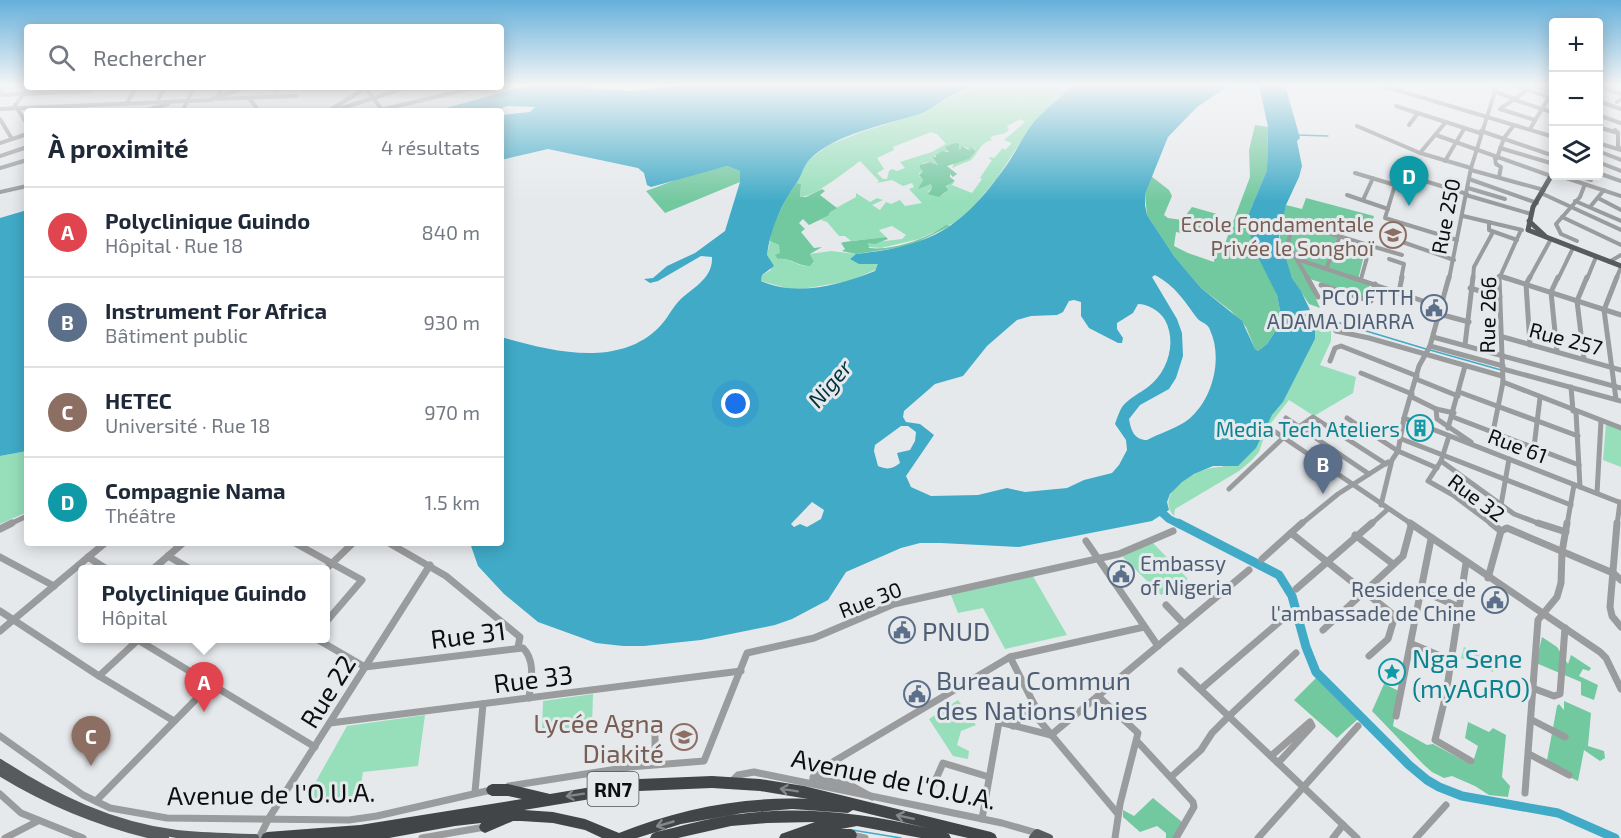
<!DOCTYPE html>
<html lang="fr">
<meta charset="utf-8">
<style>
:root{--surface:#fff;--page:#f2f2f3;--text:#1f2937;--muted:#747a83;--line:#e0e1e3;--accent:#116cb9}
body{margin:0;font-family:"Exo 2",sans-serif;background:var(--page);color:var(--text)}
.controls{position:absolute;right:18px;top:18px;display:grid;overflow:hidden;border-radius:6px;box-shadow:0 3px 15px #0003}
.controls button{width:54px;height:54px;display:grid;place-items:center;padding:0;border:0;border-bottom:2px solid var(--line);background:var(--surface);color:var(--text);font:30px sans-serif}
.you{position:absolute;left:736px;top:404px;width:21px;height:21px;margin:-15px;border:4px solid #fff;border-radius:50%;background:#1a73e8;box-shadow:0 0 0 9px #1a73e833}
.badge{display:grid;place-items:center;width:39px;height:39px;border-radius:50%;background:var(--accent);color:#fff;font-size:20px;font-weight:700}
.pin{position:absolute;translate:-50% -50px;filter:drop-shadow(0 2px 3px #0008)}
.pin::after{content:'';position:absolute;top:32px;width:21px;height:18px;background:inherit;clip-path:polygon(0 0,100% 0,50% 100%)}
.popup{position:absolute;left:78px;top:565px;width:252px;height:78px;box-sizing:border-box;display:grid;place-content:center;border-radius:6px;background:var(--surface);filter:drop-shadow(0 2px 4px #0005);font-size:20px;white-space:nowrap;color:var(--muted)}
.popup b{font-size:22px;color:var(--text)}
.popup::after{content:'';position:absolute;left:50%;top:100%;margin-left:-12px;border:12px solid transparent;border-top-color:var(--surface)}
.list{margin:0;padding:0;list-style:none}
h2{display:flex;justify-content:space-between;align-items:center;height:78px;margin:0;padding:0 24px;font-size:26px}
h2 small{font-size:20px;font-weight:400;color:var(--muted)}
.list li{display:grid;grid-template-columns:39px 1fr auto;gap:18px;align-items:center;box-sizing:border-box;height:90px;padding:0 24px;border-top:2px solid var(--line)}
.list b{display:block;font-size:22px;white-space:nowrap}
.list p{margin:0;font-size:20px;white-space:nowrap;color:var(--muted)}
.list em{font-size:20px;font-style:normal;color:var(--muted)}
.icon{flex:none;width:33px;height:33px;fill:none;stroke:currentColor;stroke-width:2;stroke-linecap:round;stroke-linejoin:round}
.map{position:relative;flex:none;width:1621px;height:838px;overflow:hidden}
.search{position:absolute;background:var(--surface);box-shadow:0 3px 15px #0003;left:24px;top:24px;width:480px;height:66px;display:flex;align-items:center;gap:15px;box-sizing:border-box;padding:0 21px;border-radius:6px;color:var(--muted);font-size:22px}
.panel{position:absolute;background:var(--surface);box-shadow:0 3px 15px #0003;left:24px;top:108px;width:480px;height:438px;border-radius:6px}
.map>svg:first-child{display:block}
</style>
<div class="map">
<svg width="1621" height="838" viewBox="0 0 1621 838">
<rect width="100%" height="100%" fill="#e6e9ec"/>
<g fill="#96dfba" fill-rule="evenodd">
<path d="M979 85H1072L1033 123 997 178 970 211 958 221 919 239 881 248 868 247V243L902 239 906 235 892 226 879 230 886 237 851 241 845 236H839L827 222 821 220 828 216 829 212 856 197V193L870 202 877 198 883 200 872 205 880 210 886 202 891 204 900 200 905 206 922 203 909 189 914 187 912 183 903 186 892 180 877 183 879 181 860 161C846 171 815 197 800 197L801 184 797 183 806 162 829 145 859 133 924 112 946 99ZM1021 119 1025 122 1004 140 1012 143 1005 150 1003 148 994 158 990 157 989 159 992 160 980 178 982 179 972 193 952 185 954 182 949 181 945 193 939 197 928 192 932 188 931 184 919 188 923 180 919 176V173L924 171 923 163 930 162 938 165 932 158 945 151H951L959 144 957 150 962 149V147L968 148V152L972 151 970 146 976 150 969 159 954 163 952 168C957 165 966 163 971 160 979 153 979 143 992 140L990 138C996 133 1004 136 1009 130L1007 126ZM931 132 937 134 946 144 932 152 900 162 905 168 897 171 892 169 889 171 887 179H883L877 173 884 169 877 158 894 150 893 147Z"/>
<path d="M770 241 779 245 781 253 778 259C792 257 801 272 814 263L810 254 831 251 856 254 850 259C860 265 868 261 879 264L875 270 849 281 802 289 794 290 761 281 762 275 771 270 767 255Z"/>
<path d="M1315 328 1331 331V341L1320 365 1356 377 1353 393 1314 416 1289 400 1267 428 1259 452 1252 460 1239 471 1175 509 1174 516C1152 492 1201 465 1222 467L1264 429 1272 415 1283 402 1315 339Z"/>
<polygon points="1606,424 1621,429 1621,467 1603,460"/>
<polygon points="27,451 27,512 0,524 0,456"/>
<polygon points="1152,542 1188,579 1161,595 1122,556"/>
<polygon points="1030,571 1067,635 1005,649 983,608 958,613 949,590"/>
<polygon points="1464,647 1494,660 1493,672 1461,658"/>
<polygon points="593,694 592,727 568,731 566,729 542,732 543,701"/>
<polygon points="958,700 976,725 961,731 957,745 969,751 968,759 953,756 929,719"/>
<polygon points="425,715 418,766 363,772 359,796 306,799 347,726"/>
</g>
<g fill="#72c89f">
<polygon points="1255,125 1268,127 1267,170 1247,218 1277,295 1282,321 1267,344 1258,351 1255,349 1246,327 1231,311 1201,288 1174,256 1147,215 1145,194 1151,176 1169,190 1172,196 1164,215 1168,218 1182,220 1192,207 1217,214 1207,229 1191,227 1187,234 1176,232 1174,246 1188,253 1214,262 1216,247 1224,246 1250,177 1249,150"/>
<polygon points="955,143 959,144 959,149 957,150 961,149 961,146 971,151 970,146 976,151 969,159 947,166 957,174 953,177 950,174 950,177 955,181 946,186 948,190 939,197 928,194 932,188 931,184 918,189 923,180 919,175 923,171 920,168 920,165 930,162 938,165 932,157 936,157 936,155 942,151 949,152 945,147"/>
<polygon points="727,166 740,171 740,182 665,213 646,191 689,175"/>
<path d="M797 183 801 184 800 197H806L822 189 825 191 820 195 837 208 830 212 828 216 809 225 803 219 799 223 805 229 801 232 814 248 822 247 810 254 814 262 810 266C797 266 790 257 778 259L775 255 780 253 779 245 770 241 771 229 788 195Z"/>
<polygon points="1306,198 1374,216 1369,230 1343,223 1331,253 1345,257 1352,247 1365,251 1358,280 1370,284 1365,297 1307,278 1320,308 1309,304 1292,278 1279,244 1281,224 1286,205 1302,209"/>
<path d="M946 225 950 226 910 246 856 254 842 251 845 249 841 243 844 242 886 237 888 239 875 244 868 243 869 248C892 251 927 239 946 225Z"/>
<polygon points="1542,637 1557,647 1568,664 1571,655 1591,668 1589,671 1583,669 1579,676 1598,685 1594,700 1581,695 1581,682 1536,663"/>
<polygon points="1316,678 1358,719 1337,738 1294,700"/>
<polygon points="1384,684 1399,691 1393,726 1427,745 1433,744 1472,765 1478,746 1465,738 1468,722 1489,732 1493,728 1506,735 1502,777 1510,786 1508,797 1489,795 1475,786 1452,776 1444,778 1432,772 1424,765 1372,711"/>
<polygon points="1564,701 1591,713 1588,746 1604,751 1605,758 1600,761 1584,750 1578,781 1563,774 1547,760 1557,706 1559,704 1564,710"/>
<polygon points="1153,798 1182,822 1173,838 1166,838 1166,833 1157,826 1140,832 1123,817 1123,810 1134,816"/>
</g>
<g fill="#40aac7" fill-rule="evenodd">
<path d="M529 85H600L586 88 631 91 685 85H979C967 88 956 93 945 99 938 103 930 110 922 113 887 125 835 133 809 160 803 167 801 177 796 184 781 204 770 230 767 255L774 266 762 275 761 281C798 297 839 285 875 271L878 264H859L850 259 856 254C932 246 962 228 1006 166 1016 152 1023 136 1033 123 1045 109 1060 99 1072 85H1230L1197 107 1168 137 1145 194V205L1147 215 1174 256 1201 288 1242 321 1255 349 1258 351 1267 344 1282 321 1277 295 1253 247 1247 218 1267 170 1268 127 1259 85H1285L1300 138 1297 141 1302 166 1299 177 1286 205 1279 237 1292 278 1301 291 1310 310 1300 311 1311 317 1315 321V339L1283 402 1272 415 1256 448 1238 466H1213L1194 474 1182 482 1170 494 1167 502 1169 510 1152 521 1019 547 941 543H920L901 548 846 572 828 600 792 619 775 625 701 640 644 646H623L596 643 538 622 504 594 478 566 470 543H501V337C548 350 613 368 655 331 665 323 670 311 678 302 691 288 713 280 712 257L701 256 658 281 650 283 644 279 653 278 667 266 695 253 725 231 740 182V171L727 166 651 187 647 185 644 173 638 168 548 149 501 160V115L530 112 535 107 507 106 494 111H435ZM1155 275C1176 287 1183 299 1197 318 1201 323 1208 323 1210 330 1223 358 1213 399 1189 419 1178 428 1160 433 1147 440 1134 440 1131 430 1129 419L1140 405 1169 389 1176 378 1183 356 1182 333 1177 319 1152 277ZM1074 300 1081 302V316L1089 328 1118 343H1122L1123 338 1117 329V323L1133 313 1138 304C1148 304 1160 311 1165 320 1177 342 1168 372 1148 387 1140 393 1129 398 1122 407 1119 412 1117 418 1115 424L1126 440 1127 450 1119 465 1112 473 1084 480 1067 488 1025 492 1007 488 978 495 931 496 911 487 906 476 934 435 920 424 906 422 903 417 904 411 935 384 963 376 987 346 1017 320 1031 316 1057 315 1063 312 1069 301ZM901 426H908L916 432 915 441 910 450 897 453 900 463C893 469 887 470 878 466L874 451 875 445ZM812 502 824 510 821 519 807 527 800 524 794 527 791 524Z"/>
<polygon points="27,210 27,451 0,456 0,218"/>
</g>
<g fill="none" stroke-linecap="round" stroke-linejoin="round">
<g stroke="#40aac7" stroke-width="1.5">
<polyline points="1298,135 1328,136"/>
<polyline points="1311,317 1323,318 1426,349"/>
<polyline points="1430,350 1501,370"/>
<polyline points="852,830 901,838"/>
</g>
<polyline stroke="#40aac7" stroke-width="8" points="1157,508 1169,519 1181,525"/>
<polyline stroke="#40aac7" stroke-width="9" points="1178,523 1279,575 1292,596 1306,647 1316,672 1409,765 1427,780 1439,787 1462,796 1558,813 1615,838"/>
<g stroke="#999b9c" stroke-width="4">
<polyline points="1380,85 1554,137"/>
<polyline points="1514,85 1554,99"/>
<polyline points="1533,85 1547,91"/>
<polyline points="1544,85 1547,91 1554,93"/>
<polyline points="1598,86 1621,94"/>
<polyline points="221,87 218,99 296,96"/>
<polyline points="365,87 382,110"/>
<polyline points="276,90 277,87"/>
<polyline points="1527,90 1500,109 1535,120"/>
<polyline points="1493,91 1515,99"/>
<polyline points="0,94 6,85"/>
<polyline points="0,95 91,91 94,87"/>
<polyline points="249,98 259,111"/>
<polyline points="1515,100 1554,113"/>
<polyline points="1598,101 1621,109"/>
<polyline points="157,102 165,87"/>
<polyline points="1617,102 1621,99"/>
<polyline points="127,103 136,87"/>
<polyline points="1396,106 1480,133"/>
<polyline points="13,108 29,87"/>
<polyline points="17,108 27,124"/>
<polyline points="0,109 210,100 246,87"/>
<polyline points="143,111 168,104"/>
<polyline points="180,111 183,110 194,87"/>
<polyline points="328,111 368,87"/>
<polyline points="332,111 409,87"/>
<polyline points="376,111 478,87"/>
<polyline points="1598,115 1621,123"/>
<polyline points="0,119 12,139"/>
<polyline points="1409,125 1418,113"/>
<polyline points="1357,126 1420,153 1471,168"/>
<polyline points="1598,127 1618,133"/>
<polyline points="1530,129 1549,97"/>
<polyline points="1615,130 1618,133 1618,147 1621,149"/>
<polyline points="1481,131 1554,156"/>
<polyline points="1436,135 1551,176"/>
<polyline points="0,143 27,134"/>
<polyline points="1598,143 1621,150"/>
<polyline points="1500,148 1554,164"/>
<polyline points="1598,151 1621,160"/>
<polyline points="1420,153 1445,123"/>
<polyline points="0,156 27,147"/>
<polyline points="1495,158 1496,164 1501,167 1499,177"/>
<polyline points="1497,158 1504,138 1514,125"/>
<polyline points="1445,161 1464,129"/>
<polyline points="1598,162 1621,171"/>
<polyline points="0,168 27,160"/>
<polyline points="1471,170 1544,190"/>
<polyline points="1355,173 1395,185"/>
<polyline points="1598,173 1621,181"/>
<polyline points="1560,176 1621,196"/>
<polyline points="1579,176 1591,180"/>
<polyline points="1469,179 1537,203"/>
<polyline points="1468,188 1505,199"/>
<polyline points="0,192 27,186"/>
<polyline points="1543,194 1621,230"/>
<polyline points="1347,195 1388,209"/>
<polyline points="1466,195 1531,214"/>
<polyline points="1598,198 1621,210"/>
<polyline points="1363,200 1373,178"/>
<polyline points="1575,201 1621,221"/>
<polyline points="1590,207 1604,190"/>
<polyline points="1463,216 1522,230"/>
<polyline points="1562,217 1621,245"/>
<polyline points="1489,222 1489,230 1517,240"/>
<polyline points="1391,238 1454,260"/>
<polyline points="1457,240 1385,218 1395,185 1402,174 1467,194"/>
<polyline points="1577,241 1561,234 1556,224 1580,197 1585,184"/>
<polyline points="1368,245 1402,255"/>
<polyline points="1297,259 1356,279"/>
<polyline points="1389,259 1404,264 1401,279"/>
<polyline points="1609,262 1621,255"/>
<polyline points="1326,269 1340,236"/>
<polyline points="1499,276 1507,279"/>
<polyline points="1308,279 1288,244 1293,222 1368,245 1370,247 1361,279"/>
<polyline points="1449,279 1471,168 1497,85"/>
<polyline points="1473,279 1474,267 1493,232"/>
<polyline points="1499,279 1521,230"/>
<polyline points="1529,279 1551,239"/>
<polyline points="1558,279 1573,248"/>
<polyline points="1587,279 1596,257"/>
<polyline points="1616,279 1621,267"/>
</g>
<g stroke="#999b9c" stroke-width="5">
<polyline points="1307,277 1318,297"/>
<polyline points="1351,277 1441,307"/>
<polyline points="1503,277 1621,315"/>
<polyline points="1530,277 1526,284 1530,345"/>
<polyline points="1321,285 1371,301 1375,284"/>
<polyline points="1470,288 1500,297"/>
<polyline points="1399,292 1402,277"/>
<polyline points="1439,314 1469,322"/>
<polyline points="1336,331 1369,338 1502,376"/>
<polyline points="1433,337 1621,388"/>
<polyline points="1503,337 1621,370"/>
<polyline points="1465,345 1473,277"/>
<polyline points="1430,346 1503,366"/>
<polyline points="1557,352 1551,292 1558,277"/>
<polyline points="1584,359 1577,301 1587,277"/>
<polyline points="1330,361 1335,348 1341,346 1417,376"/>
<polyline points="1503,369 1621,401"/>
<polyline points="1361,373 1412,394"/>
<polyline points="1416,379 1458,396"/>
<polyline points="1503,382 1621,428"/>
<polyline points="1571,387 1573,411"/>
<polyline points="1459,392 1578,436"/>
<polyline points="1412,397 1436,409 1437,419 1471,442"/>
<polyline points="1616,399 1604,310 1617,277"/>
<polyline points="1436,409 1454,413"/>
<polyline points="1576,412 1580,487"/>
<polyline points="1453,417 1579,465"/>
<polyline points="1286,418 1369,474"/>
<polyline points="1347,418 1398,451 1437,468"/>
<polyline points="1404,418 1621,503"/>
<polyline points="1448,428 1465,366"/>
<polyline points="1271,429 1413,525"/>
<polyline points="1493,432 1503,382 1499,277"/>
<polyline points="1449,436 1441,461 1428,481 1453,495 1493,525"/>
<polyline points="1399,438 1571,505"/>
<polyline points="1534,447 1540,398"/>
<polyline points="1441,461 1514,514 1543,525"/>
<polyline points="1229,489 1283,438 1313,417 1386,464"/>
<polyline points="1597,493 1601,421"/>
<polyline points="1381,505 1392,460 1398,451 1404,418 1419,366 1430,346 1449,277"/>
<polyline points="1501,505 1509,459"/>
<polyline points="8,525 27,516"/>
<polyline points="1300,525 1338,494 1388,462"/>
<polyline points="1370,525 1387,510"/>
<polyline points="1567,525 1574,485"/>
<polyline points="1617,525 1620,502"/>
</g>
<g stroke="#999b9c" stroke-width="7">
<polyline points="1410,523 1600,652 1606,658 1621,689"/>
<polyline points="1538,523 1566,532"/>
<polyline points="1617,523 1610,607 1612,616 1621,627"/>
<polyline points="0,529 12,523"/>
<polyline points="1501,531 1507,528 1613,573 1621,580"/>
<polyline points="1291,533 1395,616 1388,639 1369,656"/>
<polyline points="1355,535 1393,564"/>
<polyline points="1086,541 1158,646"/>
<polyline points="295,543 362,580 326,622"/>
<polyline points="389,543 446,576 520,637 518,647"/>
<polyline points="168,556 192,570"/>
<polyline points="0,557 54,586"/>
<polyline points="88,557 108,570"/>
<polyline points="1262,559 1302,523"/>
<polyline points="1466,563 1446,694 1435,740 1471,761"/>
<polyline points="152,570 183,543"/>
<polyline points="325,570 353,543"/>
<polyline points="1488,578 1501,531 1491,523"/>
<polyline points="1296,589 1372,523"/>
<polyline points="1422,591 1459,607"/>
<polyline points="1166,605 1184,624"/>
<polyline points="0,611 99,676 174,721"/>
<polyline points="1323,630 1403,556 1411,526"/>
<polyline points="0,631 105,543"/>
<path d="M315 638 365 667 523 648C536 661 531 681 529 698"/>
<polyline points="138,640 315,747"/>
<polyline points="1412,644 1452,661"/>
<polyline points="1010,657 1034,704 1013,726"/>
<polyline points="1181,671 1357,838"/>
<polyline points="99,676 138,640"/>
<polyline points="1201,689 1284,618"/>
<polyline points="1535,689 1554,696 1560,694 1565,628"/>
<polyline points="1098,696 1138,733 1120,804 1115,838"/>
<polyline points="1034,704 1034,712 1039,720 1118,814"/>
<polyline points="1396,716 1431,539"/>
<polyline points="1532,720 1565,737"/>
<polyline points="655,721 655,763"/>
<polyline points="330,723 741,671"/>
<polyline points="1051,735 1249,570"/>
<polyline points="0,736 83,795 110,808 167,818 349,820 377,816 491,790"/>
<polyline points="1137,741 1193,802 1194,807 1176,838"/>
<polyline points="1529,754 1569,775"/>
<polyline points="1271,756 1310,722 1312,726 1278,763"/>
<polyline points="813,777 852,786 872,797"/>
<polyline points="1171,777 1201,750 1212,733 1228,717 1296,653"/>
<polyline points="731,782 738,775 754,772 1002,823 1037,833"/>
<polyline points="811,783 821,769 1010,657 1144,627"/>
<polyline points="509,786 630,767 704,761 747,653 814,638 894,604 1119,554 1173,531"/>
<polyline points="932,788 943,763 989,777"/>
<polyline points="475,792 483,704"/>
<polyline points="1525,793 1538,620 1557,597 1561,583 1562,552 1567,523"/>
<polyline points="0,794 21,813 83,838"/>
<polyline points="96,801 210,685"/>
<polyline points="982,819 999,722 1051,735"/>
<polyline points="851,835 865,838"/>
<polyline points="5,838 38,821"/>
<polyline points="259,838 269,818 430,565"/>
<polyline points="422,838 485,827"/>
<polyline points="1258,838 1358,726"/>
<polyline points="1333,838 1343,825"/>
<polyline points="1416,838 1446,805"/>
</g>
<g stroke="#585b5d" stroke-width="5">
<polyline points="1554,171 1533,207 1528,230 1621,266"/>
<polyline points="1529,221 1545,236"/>
</g>
<g stroke="#585b5d" stroke-width="8">
<path d="M0 763C54 798 112 826 177 834 203 837 229 837 255 838"/>
<path d="M0 772C52 804 105 825 165 838"/>
<polyline points="1033,838 1037,833 1049,838"/>
</g>
<path fill="#424547" fill-rule="evenodd" d="M712 776 760 779 804 786 991 832 995 834 997 838H968L946 833 949 834 951 838H921L857 826 841 829H851L855 831 857 835 856 838H779L781 834 815 822 767 823 731 826 678 838H650L652 834 656 832C681 826 706 819 732 815 798 805 863 813 927 828L853 810 848 813 792 809 743 813 681 824 637 838H602L585 830 553 823 521 821H513L485 833 481 831 479 827 481 823 455 826 389 838H261L263 834 267 832 360 825 522 799 508 796H492L488 794 486 790 488 786 492 784H508L550 794 639 779ZM712 788 760 791 808 799C744 796 678 809 619 833L585 819 553 812 524 810 639 791Z"/>
</g>
<defs><path id="oneway-shaft" d="M-6 0H5M1.5-3L5.5 0L1.5 3" fill="none" stroke-width="1.6" stroke-linecap="round" stroke-linejoin="round" transform="scale(1.5)"/></defs>
<g stroke="#848789">
<use href="#oneway-shaft" transform="translate(789 790) rotate(-171)"/>
<use href="#oneway-shaft" transform="translate(575 795) rotate(171)"/>
<use href="#oneway-shaft" transform="translate(905 817) rotate(-168)"/>
<use href="#oneway-shaft" transform="translate(665 824) rotate(164)"/>
</g>
<linearGradient id="sky" x2="0" y2="1"><stop stop-color="#65b0db"/><stop offset="0.42" stop-color="#f4f5f6"/><stop offset="1" stop-color="#f4f5f6" stop-opacity="0"/></linearGradient>
<rect width="1621" height="202" fill="url(#sky)"/>
<defs>
<symbol id="school-ring" viewBox="-11 -11 22 22"><circle r="9.5" fill="#e6e9ec" stroke="#8d6e63" stroke-width="1.5"/><path d="M0-5L7-2L0 1L-7-2ZM-4 1L0 2.5L4 1V4Q0 6-4 4Z" fill="#8d6e63"/></symbol>
<symbol id="civic-ring" viewBox="-11 -11 22 22"><circle r="9.5" fill="#e6e9ec" stroke="#5c6f8a" stroke-width="1.5"/><path d="M-.6-6.5H3V-4.5H.6V-3L4-1V1h2V6H-6V1h2V-1L-.6-3ZM-1.2 2.5V6h2.4V2.5Z" fill="#5c6f8a"/></symbol>
<symbol id="building-ring" viewBox="-11 -11 22 22"><circle r="9.5" fill="#e6e9ec" stroke="#0f9aa8" stroke-width="1.5"/><path d="M-4-6H4V6H1V3H-1V6H-4ZM-2.5-4.3h1.7v1.8h-1.7ZM.8-4.3h1.7v1.8H.8ZM-2.5-1h1.7V.8h-1.7ZM.8-1h1.7V.8H.8Z" fill="#0f9aa8"/></symbol>
<symbol id="sight-ring" viewBox="-11 -11 22 22"><circle r="9.5" fill="#e6e9ec" stroke="#0f9aa8" stroke-width="1.5"/><path d="M0-6L1.8-2.2L6-1.7L2.9 1.2L3.7 5.4L0 3.3L-3.7 5.4L-2.9 1.2L-6-1.7L-1.8-2.2Z" fill="#0f9aa8"/></symbol>
</defs>
<g fill-rule="evenodd">
<use href="#school-ring" x="1378" y="220" width="30" height="30"/>
<use href="#civic-ring" x="1419" y="293" width="30" height="30"/>
<use href="#building-ring" x="1405" y="413" width="30" height="30"/>
<use href="#civic-ring" x="1106" y="559" width="30" height="30"/>
<use href="#civic-ring" x="1480" y="585" width="30" height="30"/>
<use href="#civic-ring" x="887" y="615" width="30" height="30"/>
<use href="#sight-ring" x="1377" y="657" width="30" height="30"/>
<use href="#civic-ring" x="902" y="679" width="30" height="30"/>
<use href="#school-ring" x="669" y="722" width="30" height="30"/>
</g>
<g text-anchor="middle" dominant-baseline="central" stroke-width="6" stroke-linejoin="round" paint-order="stroke">
<rect fill="#e6e9ec" stroke="#4d5051" stroke-width="1.5" x="587.5" y="772" width="51" height="34" rx="4.5"/>
<g font-size="20" font-weight="bold" fill="#0c0e0f">
<text x="613" y="789">RN7</text>
</g>
<g font-size="21" fill="#0c0e0f" stroke="#e6e9ec">
<text transform="translate(1445 216) rotate(-79)">Rue 250</text>
<text transform="translate(1487 315) rotate(-89)">Rue 266</text>
<text transform="translate(1566 338) rotate(15)">Rue 257</text>
<text transform="translate(1518 445) rotate(21)">Rue 61</text>
<text transform="translate(1477 497) rotate(37)">Rue 32</text>
<text transform="translate(870 599) rotate(-21)">Rue 30</text>
</g>
<g font-size="21" fill="#785e54" stroke="#e6e9ec" text-anchor="end">
<text x="1374" y="223">Ecole Fondamentale<tspan x="1374" dy="24">Privée le Songhoï</tspan></text>
</g>
<g font-size="21" fill="#4e5e75" stroke="#e6e9ec" text-anchor="end">
<text x="1414" y="296">PCO FTTH<tspan x="1414" dy="24">ADAMA DIARRA</tspan></text>
<text x="1140" y="562" text-anchor="start">Embassy<tspan x="1140" dy="24">of Nigeria</tspan></text>
<text x="1476" y="588">Residence de<tspan x="1476" dy="24">l'ambassade de Chine</tspan></text>
</g>
<g font-size="21" fill="#0d838f" stroke="#e6e9ec" text-anchor="end">
<text x="1400" y="428">Media Tech Ateliers</text>
</g>
<g font-size="22" font-style="italic" fill="#01333f" stroke="#e6e9ec">
<text transform="translate(829 383) rotate(-50)">Niger</text>
</g>
<g font-size="26" fill="#4e5e75" stroke="#e6e9ec" text-anchor="start">
<text x="922" y="630">PNUD</text>
<text x="936" y="679">Bureau Commun<tspan x="936" dy="30">des Nations Unies</tspan></text>
</g>
<g font-size="26" fill="#0c0e0f" stroke="#e6e9ec">
<text transform="translate(468 634) rotate(-7)">Rue 31</text>
<text transform="translate(533 678) rotate(-7)">Rue 33</text>
<text transform="translate(327 691) rotate(-58)">Rue 22</text>
<text transform="translate(894 778) rotate(12)">Avenue de l'O.U.A.</text>
<text transform="translate(271 793) rotate(-1)">Avenue de l'O.U.A.</text>
</g>
<g font-size="26" fill="#0d838f" stroke="#e6e9ec" text-anchor="start">
<text x="1412" y="657">Nga Sene<tspan x="1412" dy="30">(myAGRO)</tspan></text>
</g>
<g font-size="26" fill="#785e54" stroke="#e6e9ec" text-anchor="end">
<text x="664" y="722">Lycée Agna<tspan x="664" dy="30">Diakité</tspan></text>
</g>
</g>
</svg>
<div class="controls">
<button>+</button>
<button>−</button>
<button><svg class="icon" aria-label="layers" viewBox="0 0 24 24"><path d="M12 4l9 5-9 5-9-5zM3 14l9 5 9-5"/></svg></button>
</div>
<div class="you"></div>
<div class="pin badge" style="left:204px;top:712px;background:#e0444e">A</div>
<div class="popup"><b>Polyclinique Guindo</b>Hôpital</div>
<div class="pin badge" style="left:1323px;top:494px;background:#5c6f8a">B</div>
<div class="pin badge" style="left:91px;top:766px;background:#8d6e63">C</div>
<div class="pin badge" style="left:1409px;top:206px;background:#0f9aa8">D</div>
<div class="search"><svg class="icon" aria-label="search" viewBox="0 0 24 24"><circle cx="10" cy="10" r="6"/><path d="M15 15l6 6"/></svg>Rechercher</div>
<section class="panel">
<h2>À proximité<small>4 résultats</small></h2>
<ul class="list">
<li><span class="badge" style="background:#e0444e">A</span><div><b>Polyclinique Guindo</b><p>Hôpital · Rue 18</p></div><em>840 m</em></li>
<li><span class="badge" style="background:#5c6f8a">B</span><div><b>Instrument For Africa</b><p>Bâtiment public</p></div><em>930 m</em></li>
<li><span class="badge" style="background:#8d6e63">C</span><div><b>HETEC</b><p>Université · Rue 18</p></div><em>970 m</em></li>
<li><span class="badge" style="background:#0f9aa8">D</span><div><b>Compagnie Nama</b><p>Théâtre</p></div><em>1.5 km</em></li>
</ul>
</section>
</div>
